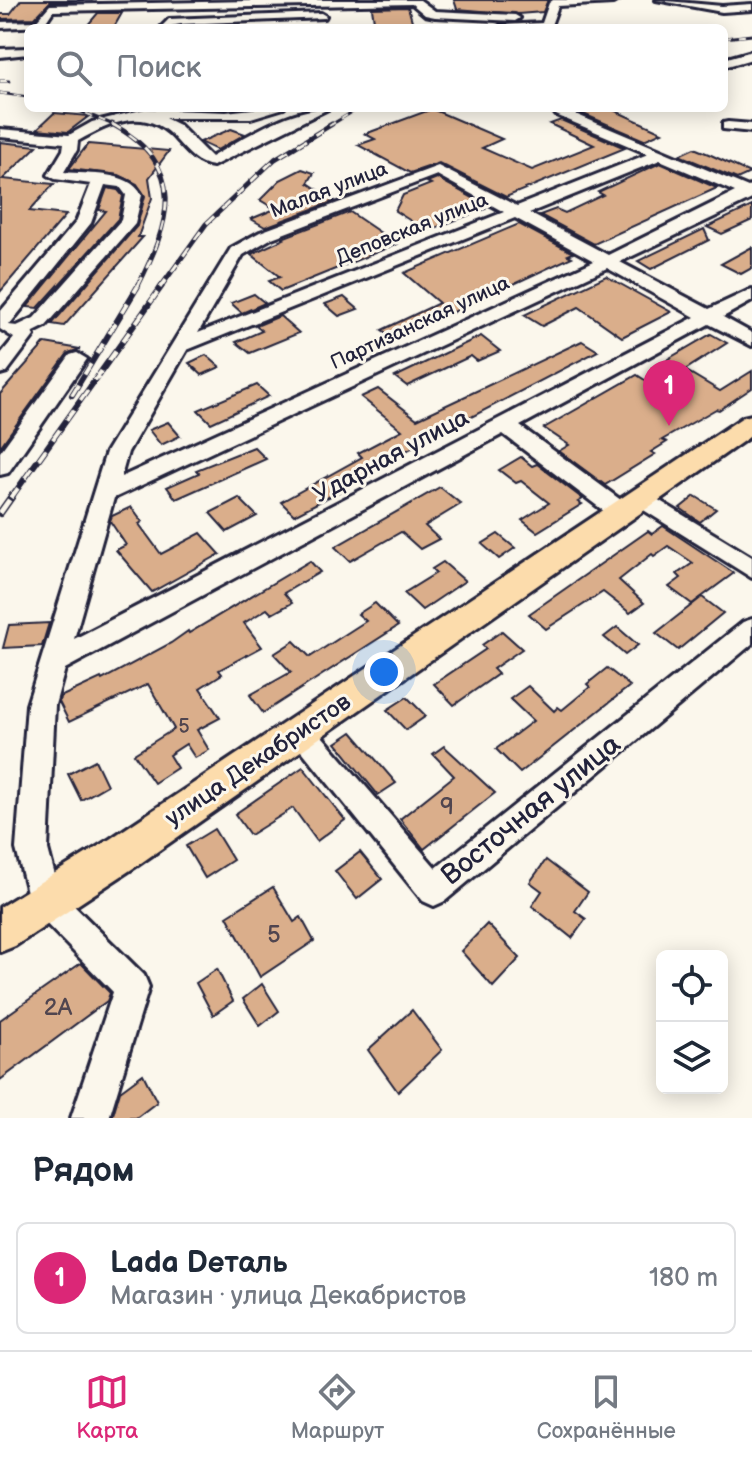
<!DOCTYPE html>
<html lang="ru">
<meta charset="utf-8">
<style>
:root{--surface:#fff;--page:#f6f6f7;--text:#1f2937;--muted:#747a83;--line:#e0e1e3;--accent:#db2777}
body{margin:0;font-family:"Balsamiq Sans",sans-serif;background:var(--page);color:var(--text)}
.controls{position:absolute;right:24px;bottom:24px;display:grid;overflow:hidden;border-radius:12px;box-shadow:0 4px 20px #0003}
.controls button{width:72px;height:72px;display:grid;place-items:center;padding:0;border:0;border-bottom:2px solid var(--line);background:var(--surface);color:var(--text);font:40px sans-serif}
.you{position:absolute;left:384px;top:672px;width:28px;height:28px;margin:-20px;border:6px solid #fff;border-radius:50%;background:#1a73e8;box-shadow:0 0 0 12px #1a73e833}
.badge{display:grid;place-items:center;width:52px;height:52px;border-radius:50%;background:var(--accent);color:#fff;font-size:26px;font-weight:700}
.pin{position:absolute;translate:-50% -66px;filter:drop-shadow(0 2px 4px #0008)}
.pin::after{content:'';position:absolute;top:42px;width:28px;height:24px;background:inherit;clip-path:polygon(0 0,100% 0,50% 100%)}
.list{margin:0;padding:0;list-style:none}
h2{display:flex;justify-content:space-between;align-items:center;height:104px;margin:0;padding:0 32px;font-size:34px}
h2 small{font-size:26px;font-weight:400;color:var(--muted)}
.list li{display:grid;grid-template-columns:52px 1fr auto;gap:24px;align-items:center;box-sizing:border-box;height:112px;margin:0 16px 16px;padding:0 16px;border:2px solid var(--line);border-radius:12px}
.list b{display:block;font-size:30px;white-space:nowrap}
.list p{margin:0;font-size:26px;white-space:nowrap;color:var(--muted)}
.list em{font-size:26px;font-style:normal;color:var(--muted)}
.icon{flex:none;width:44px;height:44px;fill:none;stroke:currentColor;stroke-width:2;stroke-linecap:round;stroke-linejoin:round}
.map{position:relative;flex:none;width:752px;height:1118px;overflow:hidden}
.search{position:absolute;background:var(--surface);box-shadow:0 4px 20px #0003;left:24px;right:24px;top:24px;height:88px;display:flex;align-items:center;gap:20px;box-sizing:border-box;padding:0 28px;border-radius:12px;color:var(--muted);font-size:30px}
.sheet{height:232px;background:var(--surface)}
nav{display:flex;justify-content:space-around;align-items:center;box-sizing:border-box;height:112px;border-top:2px solid var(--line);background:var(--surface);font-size:22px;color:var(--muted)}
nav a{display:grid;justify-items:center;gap:4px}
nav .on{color:var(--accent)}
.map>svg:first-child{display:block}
</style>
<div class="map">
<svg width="752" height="1118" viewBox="0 0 752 1118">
<rect width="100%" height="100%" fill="#fbf7ec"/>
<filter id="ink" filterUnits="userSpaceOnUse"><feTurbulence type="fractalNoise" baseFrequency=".0125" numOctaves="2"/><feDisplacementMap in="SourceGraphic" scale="16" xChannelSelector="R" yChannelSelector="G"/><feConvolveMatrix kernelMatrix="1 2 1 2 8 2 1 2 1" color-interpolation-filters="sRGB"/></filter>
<g filter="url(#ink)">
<g fill="#daae8b" stroke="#22223b" stroke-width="2">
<polygon points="21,0 93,0 50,2 35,18 0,19 0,14 10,14"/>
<polygon points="454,0 548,0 543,12 518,14 457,9"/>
<polygon points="408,7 414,28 375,28 372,8"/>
<polygon points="98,13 122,13 114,27 86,27"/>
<polygon points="594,108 609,108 662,132 644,140 581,113"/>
<polygon points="432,109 502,139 482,148 532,170 594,145 550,124 561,120 625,148 506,197 439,163 410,173 358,145 375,139 365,134"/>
<polygon points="54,113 89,116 68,132 37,129"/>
<polygon points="231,129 245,134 217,150 200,142"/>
<polygon points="0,142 37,146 3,179 54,184 29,211 66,215 0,292"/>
<polygon points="88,144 169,151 149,178 152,198 138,237 143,237 64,326 52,324 137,226 145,196 137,184 119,175 69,169"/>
<polygon points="694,148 711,155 750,173 737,179 679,155"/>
<polygon points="660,163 717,188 594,244 540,215 556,209 565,213 603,195 598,192"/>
<polygon points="302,169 314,173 308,183 335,201 265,227 251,219 275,209 260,200 280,180"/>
<polygon points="437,178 486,205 482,207 485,209 427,231 395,211 403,195 431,184 427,182"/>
<polygon points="107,188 118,190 123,196 118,219 38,308 27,307 106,211 99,210"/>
<polygon points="752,206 752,220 722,234 707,227"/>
<polygon points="350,212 397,244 281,291 269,281 280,277 251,254 284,239 282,238"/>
<polygon points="519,224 573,253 568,255 572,257 395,339 382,330 439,303 404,273"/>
<polygon points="704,229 709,240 651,269 638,261"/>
<polygon points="752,247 752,268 741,274 721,264"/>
<polygon points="606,276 671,312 622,337 579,307 542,326 524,315"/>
<polygon points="254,294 265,303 242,313 231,303"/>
<polygon points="344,297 358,309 339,316 325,304"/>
<polygon points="280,316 299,333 250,353 236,342 262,331 256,326"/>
<polygon points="711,334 727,343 685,370 720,391 752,371 752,388 719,410 716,409 662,440 667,442 651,452 655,454 605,485 559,451 569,445 544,428 637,375 651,384 668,359"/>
<polygon points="481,336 500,351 477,361 471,356 407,386 395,377"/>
<polygon points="582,341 598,351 398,455 400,457 372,472 373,474 294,515 281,502 362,457 358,453 402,430 361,397 378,389 417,419"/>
<polygon points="45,343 80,349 68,353 0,447 0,394"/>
<polygon points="206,355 220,367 202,375 189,363"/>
<polygon points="257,385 269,396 211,423 198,410"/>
<polygon points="168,422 180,436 161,445 149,430"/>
<polygon points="254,447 266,459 176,499 167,487 199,473 196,470"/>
<polygon points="521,457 532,466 537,464 583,499 578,502 582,504 537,532 522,520 549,503 521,481 516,483 499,470"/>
<polygon points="440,487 461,504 425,526 439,539 420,549 401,532 350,561 335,547"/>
<polygon points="695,496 716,509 700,522 680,508"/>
<polygon points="239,498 257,516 227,532 210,513"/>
<polygon points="131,507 142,522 139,524 161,554 201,533 220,554 152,592 116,550 126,545 110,521 112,516"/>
<polygon points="663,526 734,573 692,604 669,587 681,578 677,574 693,563 668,546 654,556 652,554 619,580 644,603 630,613 603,592 546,629 529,614 648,531 652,534"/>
<polygon points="498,534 515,548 499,559 482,544"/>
<polygon points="310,561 320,572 284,593 292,603 272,614 267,609 244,623 262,647 219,670 222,674 200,688 220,718 197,730 209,750 195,758 186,744 169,755 177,768 154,783 134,754 174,729 148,684 69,722 59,702 60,697 101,678 102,680 171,643 188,631 189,633"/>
<polygon points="443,562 465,581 422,610 404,593 436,573 432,569"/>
<polygon points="702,597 723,613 678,650 656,633"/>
<polygon points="375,603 398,626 263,713 250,695 291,672 274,654 294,641 310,657 366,621 358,614"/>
<polygon points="49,623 42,646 3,648 9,625"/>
<polygon points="617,627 638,645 625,655 604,637"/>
<polygon points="502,631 522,649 493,669 498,674 454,705 434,684 486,649 482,645"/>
<polygon points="607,668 630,686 520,773 496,749 533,721 510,699 528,686 554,711 558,707 562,710 590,687 587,684"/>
<polygon points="407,697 426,716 406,730 387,710"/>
<polygon points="352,732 396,783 378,795 336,743"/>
<polygon points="444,746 495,793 424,849 400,819 454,776 433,754"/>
<polygon points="95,760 107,785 81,800 68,774"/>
<polygon points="303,767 345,820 317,841 293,808 250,835 235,814"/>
<polygon points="214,829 233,860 205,878 186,846"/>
<polygon points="360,852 382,879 357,899 335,871"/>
<polygon points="546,860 588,892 575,911 586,919 572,938 532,906 542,891 530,882"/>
<polygon points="273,887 294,922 301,917 314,941 260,977 227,916"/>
<polygon points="487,924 520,958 493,987 461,951"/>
<polygon points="81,963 110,993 107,1001 0,1080 0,1020"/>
<polygon points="217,969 233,1001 213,1015 196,983"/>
<polygon points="262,984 279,1011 260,1026 243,999"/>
<polygon points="412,1010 442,1050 398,1092 368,1050"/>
<polygon points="143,1074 157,1102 136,1118 112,1118 120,1091"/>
</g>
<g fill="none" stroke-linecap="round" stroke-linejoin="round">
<defs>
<g id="minor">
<polygon points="303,0 420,0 435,11 515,15 520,18 515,21 435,17 425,15 412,4 53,11 43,26 0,28 0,22 36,21 50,5"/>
<polygon points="553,0 618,0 613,3 558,6 550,28 496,28 502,25 542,23 549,3"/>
<polygon points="656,0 722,6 752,4 752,10 722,12"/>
<polygon points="321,13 326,16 325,18 181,24 160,28 169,19"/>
<polygon points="28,48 28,54 0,57 0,49"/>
<polygon points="752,51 752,59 724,67 724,59"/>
<path d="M261 108H284L251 118H165L179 125 211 157C245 137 289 108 330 108L213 166C197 164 189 154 178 142 147 105 114 121 78 141L77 150 64 172C90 175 128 170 142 195L135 224 46 326 32 333 34 336 7 372 0 374V355L14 338 0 329V312L76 222 91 184 55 179 48 175 63 150 64 143 0 137V129L69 135 92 122 145 109 226 112ZM105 185 120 187 126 195 121 220 34 318 17 326 9 325 91 223Z"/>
<path d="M561 108 748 187 752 185V199L620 262 709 309 752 289V301L723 317 752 333V346L709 324 520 426 629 506 632 512 629 518 621 520 613 518 503 434 65 669 55 705 48 849 59 891 144 975 149 987 109 1118H71L113 992 34 911 29 900 16 849 27 705 106 452 231 248 260 232 438 166 517 206 648 154 556 115 554 112ZM660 160 735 192 608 255 529 213ZM437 175 504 212 198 333 243 255 272 238ZM515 218 594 261 121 477 128 452 187 350ZM607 268 695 317 74 639 114 498Z"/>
<polygon points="728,122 752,124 752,132 723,129 723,123"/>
<polygon points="77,353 87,359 8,473 0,475 0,452 70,355"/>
<polygon points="642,490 752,557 752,578 634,504 631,498 634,492"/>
<polygon points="752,619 752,644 445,901 434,906 423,901 286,731 290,722 300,719 310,722 436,868 743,622"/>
</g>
<polygon id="major" points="752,415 752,435 138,865 15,946 0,952 0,907 110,839 743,417"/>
</defs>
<use href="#minor" stroke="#22223b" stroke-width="6"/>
<use href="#major" stroke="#22223b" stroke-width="6"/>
<use href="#minor" fill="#fbf7ec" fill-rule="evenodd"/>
<use href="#major" fill="#fcdcac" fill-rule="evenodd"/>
<defs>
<g id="rail-far3">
<polyline points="724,38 752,35"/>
<polyline points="0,81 9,81"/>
<polyline points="0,93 28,97"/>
<polyline points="73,108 116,126"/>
<polyline points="329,126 359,108"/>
</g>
<g id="rail-far2">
<path d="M112 124C190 167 170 222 137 288"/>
<polyline points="160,288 206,224 275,159 332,124"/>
</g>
<g id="rail-far1">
<polyline points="72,395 138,286"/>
<polyline points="11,498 162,286"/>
</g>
<polyline id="rail" points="0,513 12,496"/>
</defs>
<use href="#rail-far3" stroke="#22223b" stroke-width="3"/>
<use href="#rail-far2" stroke="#22223b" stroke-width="5"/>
<use href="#rail-far1" stroke="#22223b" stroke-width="6"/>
<use href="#rail" stroke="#22223b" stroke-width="8"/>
<use href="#rail-far3" stroke="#fbf7ec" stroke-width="2" stroke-dasharray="7" stroke-linecap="butt"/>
<use href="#rail-far2" stroke="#fbf7ec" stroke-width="3" stroke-dasharray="10" stroke-linecap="butt"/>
<use href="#rail-far1" stroke="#fbf7ec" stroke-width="4" stroke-dasharray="12" stroke-linecap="butt"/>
<use href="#rail" stroke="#fbf7ec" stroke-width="5" stroke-dasharray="16" stroke-linecap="butt"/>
</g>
</g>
<g text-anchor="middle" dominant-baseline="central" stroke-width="6" stroke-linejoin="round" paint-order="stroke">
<g font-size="20" fill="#22223b" stroke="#fbf7ec">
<text transform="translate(329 190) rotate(-21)">Малая улица</text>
<text transform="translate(412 229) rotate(-22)">Деповская улица</text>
<text transform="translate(420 323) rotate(-25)">Партизанская улица</text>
</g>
<g font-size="20" fill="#50454f">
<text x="184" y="727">5</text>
</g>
<g font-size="24" fill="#22223b" stroke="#fbf7ec">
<text transform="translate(391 456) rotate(-28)">Ударная улица</text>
<text transform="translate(258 760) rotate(-34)">улица Декабристов</text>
</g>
<g font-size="24" fill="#50454f">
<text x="447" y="806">9</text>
<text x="274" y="934">5</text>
<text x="58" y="1007">2А</text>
</g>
<g font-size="28" fill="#22223b" stroke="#fbf7ec">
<text transform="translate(531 810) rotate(-39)">Восточная улица</text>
</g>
</g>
</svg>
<div class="controls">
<button><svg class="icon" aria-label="locate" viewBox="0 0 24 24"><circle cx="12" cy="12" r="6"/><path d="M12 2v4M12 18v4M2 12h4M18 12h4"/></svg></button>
<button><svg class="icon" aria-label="layers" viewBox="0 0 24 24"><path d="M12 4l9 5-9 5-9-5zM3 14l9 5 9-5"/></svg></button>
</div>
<div class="you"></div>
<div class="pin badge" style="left:669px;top:426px">1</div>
<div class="search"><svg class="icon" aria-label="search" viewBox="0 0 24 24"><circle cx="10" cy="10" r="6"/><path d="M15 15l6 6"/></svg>Поиск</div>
</div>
<section class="sheet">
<h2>Рядом<small></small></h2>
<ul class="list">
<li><span class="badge">1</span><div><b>Lada Dеталь</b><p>Магазин · улица Декабристов</p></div><em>180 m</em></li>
</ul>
</section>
<nav>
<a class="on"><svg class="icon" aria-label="map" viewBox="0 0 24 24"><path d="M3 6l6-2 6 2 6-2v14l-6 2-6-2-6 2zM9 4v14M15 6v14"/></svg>Карта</a>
<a><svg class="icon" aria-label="directions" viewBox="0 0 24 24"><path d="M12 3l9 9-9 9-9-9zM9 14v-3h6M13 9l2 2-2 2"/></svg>Маршрут</a>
<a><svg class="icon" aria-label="saved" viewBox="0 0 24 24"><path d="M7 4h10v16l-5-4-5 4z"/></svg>Сохранённые</a>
</nav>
